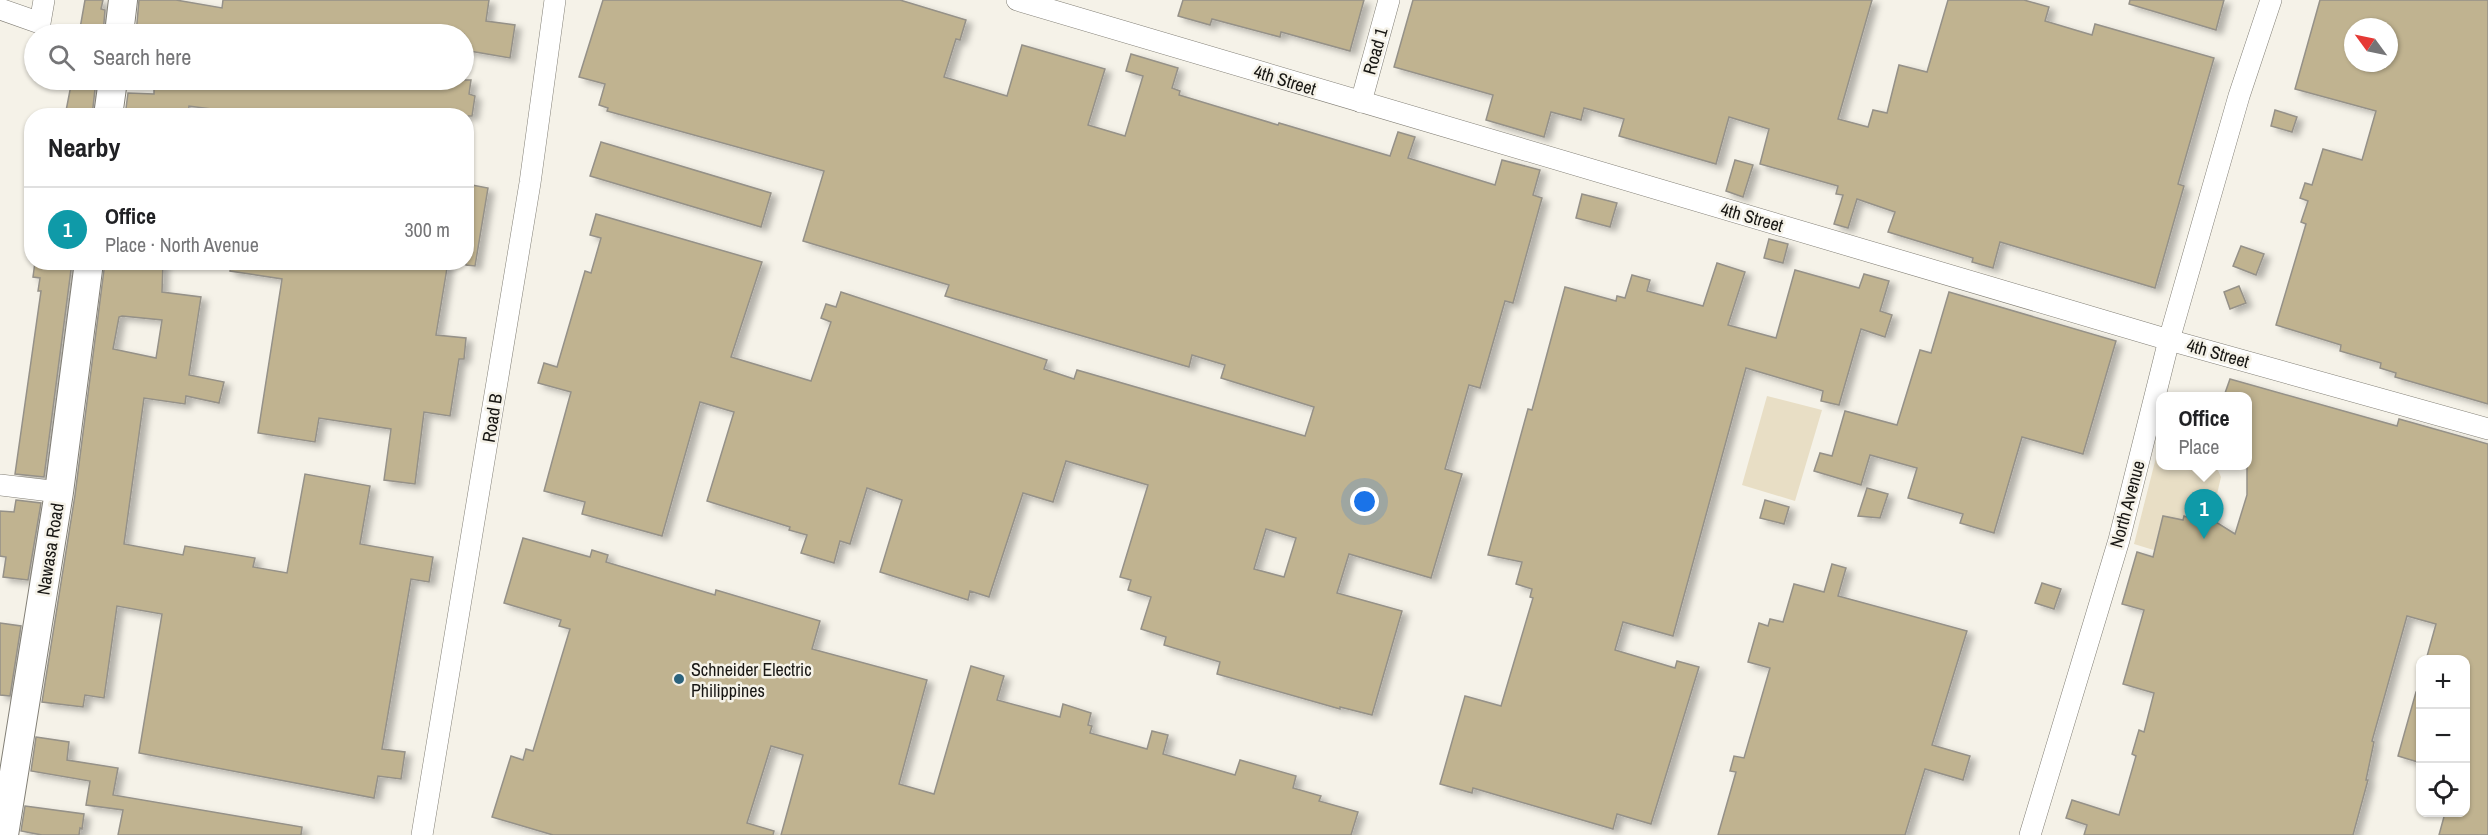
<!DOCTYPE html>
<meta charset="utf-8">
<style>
:root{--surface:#fff;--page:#f2f2f2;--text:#202124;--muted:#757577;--line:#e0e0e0;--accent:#ea580c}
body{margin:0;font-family:"Archivo Narrow",sans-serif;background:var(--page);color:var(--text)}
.controls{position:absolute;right:18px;bottom:18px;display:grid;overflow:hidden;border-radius:12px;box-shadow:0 2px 4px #0004}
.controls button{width:54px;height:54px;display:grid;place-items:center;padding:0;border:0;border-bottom:2px solid var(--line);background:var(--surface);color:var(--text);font:30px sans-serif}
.compass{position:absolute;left:2344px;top:18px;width:54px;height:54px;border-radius:50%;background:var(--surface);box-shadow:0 2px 4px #0004;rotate:303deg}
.you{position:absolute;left:1365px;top:502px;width:21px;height:21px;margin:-15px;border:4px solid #fff;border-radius:50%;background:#1a73e8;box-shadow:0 0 0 9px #1a73e833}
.badge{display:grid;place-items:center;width:39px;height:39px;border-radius:50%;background:var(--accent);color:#fff;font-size:20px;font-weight:700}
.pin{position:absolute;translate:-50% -50px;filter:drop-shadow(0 2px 3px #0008)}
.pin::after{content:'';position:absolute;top:32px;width:21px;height:18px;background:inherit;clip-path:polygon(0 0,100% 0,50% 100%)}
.popup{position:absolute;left:2156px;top:392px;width:96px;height:78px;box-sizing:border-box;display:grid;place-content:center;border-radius:12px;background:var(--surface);filter:drop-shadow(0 2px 4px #0005);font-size:20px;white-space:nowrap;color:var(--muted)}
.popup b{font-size:22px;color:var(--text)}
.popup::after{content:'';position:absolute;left:50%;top:100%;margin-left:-12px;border:12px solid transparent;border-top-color:var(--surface)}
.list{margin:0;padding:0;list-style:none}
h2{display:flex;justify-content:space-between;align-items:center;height:78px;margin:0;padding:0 24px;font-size:26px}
h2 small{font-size:20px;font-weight:400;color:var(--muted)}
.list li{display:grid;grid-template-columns:39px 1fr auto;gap:18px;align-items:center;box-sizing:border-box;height:84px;padding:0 24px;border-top:2px solid var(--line)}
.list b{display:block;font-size:22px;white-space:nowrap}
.list p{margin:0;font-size:20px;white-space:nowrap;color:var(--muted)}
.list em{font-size:20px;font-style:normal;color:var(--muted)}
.icon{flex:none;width:33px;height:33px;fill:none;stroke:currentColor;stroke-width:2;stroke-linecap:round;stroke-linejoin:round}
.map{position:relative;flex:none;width:2488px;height:835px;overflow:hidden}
.search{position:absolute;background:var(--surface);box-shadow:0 2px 4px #0004;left:24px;top:24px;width:450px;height:66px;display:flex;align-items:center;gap:15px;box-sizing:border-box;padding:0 21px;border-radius:33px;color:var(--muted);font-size:22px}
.panel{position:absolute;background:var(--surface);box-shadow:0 2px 4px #0004;left:24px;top:108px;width:450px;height:162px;border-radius:24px}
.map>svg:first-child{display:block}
</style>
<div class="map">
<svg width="2488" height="835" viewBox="0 0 2488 835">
<defs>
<filter id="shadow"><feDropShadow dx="6" dy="4" stdDeviation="3" flood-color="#0004"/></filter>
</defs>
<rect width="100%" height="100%" fill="#f5f2e8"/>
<g fill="#e8dec5">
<polygon points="1767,396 1822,410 1795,501 1742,485"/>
<polygon points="2160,442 2160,466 2216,466 2221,477 2212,516 2187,509 2173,556 2134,544"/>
</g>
<g fill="#c0b390" stroke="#959188" stroke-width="1.5" fill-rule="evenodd" filter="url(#shadow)">
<polygon points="85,0 103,0 101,9 105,10 103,34 79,34"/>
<polygon points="139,0 176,0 222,8 223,0 489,0 486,21 515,25 510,58 464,50 464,34 369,34 338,29 337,34 136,34"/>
<path d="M603 0H900L966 20 960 40 956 39 944 77 1007 96 1022 45 1105 69 1088 125 1125 136 1143 76 1126 71 1131 54 1178 68 1172 88 1180 91 1179 95 1278 125 1279 123 1390 156 1398 132 1415 137 1408 158 1495 185 1502 160 1540 170 1533 195 1542 198 1513 303 1505 301 1480 388 1469 385 1445 469 1462 474 1431 578 1349 554 1337 593 1402 611 1372 715 1340 707V709L1217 674 1220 662 1164 645 1166 637 1141 629 1151 597 1128 590 1131 580 1120 577 1148 485 1066 461 1053 502 1023 493 989 597 970 591 968 600 880 572 902 500 867 488 850 544 840 541 834 563 801 553 807 535 789 530 790 527 707 501 734 412 700 402 662 536 582 514 585 502 544 491 571 392 538 383 544 363 557 367 585 271 591 273 601 238 590 235 596 214 762 262 731 357 811 381 831 322 821 318 826 304 836 307 841 292 1047 360 1044 369 1074 379 1077 370 1305 436 1314 407 1221 378 1225 365 1192 355 1189 367 945 296 949 285 803 241 824 171 607 111 608 108 599 105 605 84 579 77ZM1266 529 1296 538 1284 577 1254 569Z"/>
<polygon points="1183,0 1364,0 1350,51 1281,32 1280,37 1212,19 1210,25 1178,16"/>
<polygon points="1413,0 1872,0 1838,119 1868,127 1873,110 1887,113 1899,65 1927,72 1948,0 2024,0 2049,7 2045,21 2092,35 2095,24 2214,58 2178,184 2184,186 2155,288 2000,242 1993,268 1972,262 1973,258 1888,232 1895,212 1857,199 1848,228 1834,224 1843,195 1836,194 1838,186 1760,164 1769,129 1729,117 1716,164 1619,136 1624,119 1584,108 1581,120 1551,112 1544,137 1486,120 1493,95 1394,67"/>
<polygon points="2130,0 2224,0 2216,30 2129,4"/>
<path d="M2320 0H2488V404L2395 377 2396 373 2380 368 2381 363 2340 351 2341 345 2276 325 2306 224 2301 222 2308 201 2300 198 2305 183 2312 185 2323 149 2362 160 2376 111 2295 89ZM2353 27H2389V63H2353Z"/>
<polygon points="72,80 96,80 92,116 65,116"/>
<polygon points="154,80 471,80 469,94 475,96 472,116 234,116 234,112 189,106 188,116 125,116 128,93 154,94"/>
<polygon points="2275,110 2297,117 2292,132 2271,126"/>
<polygon points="601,142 771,193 761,227 590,176"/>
<polygon points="1735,160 1753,165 1743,197 1726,191"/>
<polygon points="472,185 488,188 475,266 466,265 466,217"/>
<polygon points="1582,194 1617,203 1610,227 1576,218"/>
<polygon points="1769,239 1788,244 1783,263 1764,258"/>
<polygon points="2241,246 2264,254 2256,275 2233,266"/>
<polygon points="35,262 72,262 44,477 15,474 41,291 38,291 40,278 33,277"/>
<path d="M105 262H163L162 292 201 297 189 375 224 382 219 403 186 396 185 404 144 398 124 544 183 555 185 546 255 558 253 567 287 573 305 474 370 486 360 544 433 557 429 582 411 579 382 749 405 752 401 779 378 776 374 798 139 753 162 614 117 606 104 698 85 695 83 707 42 702 75 495ZM122 316 162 320 156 358 113 349 119 317Z"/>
<polygon points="231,262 448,262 436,335 466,338 464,359 459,359 450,416 424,412 415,484 384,480 391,429 319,418 315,442 258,433 282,279 230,271"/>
<polygon points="1717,263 1745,272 1728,325 1776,338 1795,270 1859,288 1864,274 1889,281 1880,311 1892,315 1885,337 1861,329 1839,405 1821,401 1823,391 1820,390 1746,368 1673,636 1623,622 1615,650 1675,668 1677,661 1699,667 1651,824 1617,814 1613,829 1473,788 1472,793 1440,784 1465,696 1501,706 1533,598 1530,597 1532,589 1516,584 1522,562 1488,555 1528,409 1532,410 1565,287 1616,301 1617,296 1625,298 1632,275 1650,280 1647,291 1703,306"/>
<polygon points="2239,286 2246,303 2230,309 2224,292"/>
<polygon points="1949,292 2116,341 2083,454 2022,437 1994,533 1960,523 1963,514 1908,498 1917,468 1870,455 1861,485 1814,471 1820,453 1832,456 1845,411 1897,425 1920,350 1931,353"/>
<polygon points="2230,379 2397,426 2399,419 2488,444 2488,835 2439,835 2445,813 2466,813 2466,660 2426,660 2436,624 2407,616 2372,741 2374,742 2366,780 2368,780 2353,835 2084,835 2087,825 2066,818 2072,800 2119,815 2136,756 2132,754 2139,730 2144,732 2154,693 2123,684 2144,610 2122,604 2137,552 2153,557 2163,516 2183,520 2184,516 2193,519 2208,517 2235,534 2247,495 2247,396 2224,396"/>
<polygon points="1867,488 1888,494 1880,518 1858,516"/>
<polygon points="16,500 41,503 28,580 3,577 6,557 0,556 0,511 14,512"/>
<polygon points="1765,500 1789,507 1784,524 1760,518"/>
<polygon points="523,538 590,557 592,550 608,555 606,562 715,595 716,590 820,621 812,649 927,680 899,784 934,794 971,666 1004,676 997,700 1060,717 1063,704 1091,713 1088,725 1092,726 1090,733 1147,749 1152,731 1168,735 1163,754 1235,775 1240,760 1296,776 1293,788 1321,796 1319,801 1358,812 1351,835 781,835 803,755 771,746 747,823 774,831 773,835 553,835 492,817 511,756 523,760 526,749 533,751 570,629 559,626 561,620 504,603"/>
<polygon points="1832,564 1846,568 1838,596 1967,631 1932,745 1970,756 1963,780 1925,769 1905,835 1718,835 1736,772 1730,771 1734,756 1744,758 1770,668 1748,662 1759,623 1768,626 1770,619 1783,622 1794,584 1824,592"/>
<polygon points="2042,583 2061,589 2054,609 2035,603"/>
<polygon points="0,623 21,626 10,696 0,695"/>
<polygon points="2416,692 2421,693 2421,763 2398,756"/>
<polygon points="36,737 69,742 67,760 118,768 113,795 302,827 301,835 118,835 123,810 86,805 90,781 31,771"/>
<polygon points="25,806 84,814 82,829 80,828 79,835 42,835 21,831"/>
</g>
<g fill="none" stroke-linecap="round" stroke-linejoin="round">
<defs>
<g id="street">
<polyline points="1017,0 2169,340 2488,429"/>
<polyline points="0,9 40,23 44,0"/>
<polyline points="1361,102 1389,0"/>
<polyline points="0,485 59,492"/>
<polyline points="422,835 530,183 555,0"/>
<polyline points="2030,835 2119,540 2169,340 2239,96 2271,0"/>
</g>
<g id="secondary">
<polyline points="119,34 123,0"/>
<polyline points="108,116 113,80"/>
<polyline points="4,835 59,492 89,262"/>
</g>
</defs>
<use href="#street" stroke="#827f76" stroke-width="22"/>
<use href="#secondary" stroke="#827f76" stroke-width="30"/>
<use href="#street" stroke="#fff" stroke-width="21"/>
<use href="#secondary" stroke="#fff" stroke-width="28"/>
</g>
<circle fill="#2b637d" stroke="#f5f2e8" stroke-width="2" cx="679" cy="679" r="6"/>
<g text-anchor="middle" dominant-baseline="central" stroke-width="5" stroke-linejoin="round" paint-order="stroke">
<g font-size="18" fill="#181714" stroke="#f5f2e8">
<text transform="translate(1375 51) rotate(-74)">Road 1</text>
<text transform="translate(1285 80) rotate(17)">4th Street</text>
<text transform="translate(1752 217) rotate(16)">4th Street</text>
<text transform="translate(2218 353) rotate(16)">4th Street</text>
<text transform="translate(492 418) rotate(-81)">Road B</text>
<text transform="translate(2127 504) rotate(-75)">North Avenue</text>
<text transform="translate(50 549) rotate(-81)">Nawasa Road</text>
</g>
<g font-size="18" fill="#181714" stroke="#f5f2e8" text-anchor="start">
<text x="691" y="669">Schneider Electric<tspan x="691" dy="21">Philippines</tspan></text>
</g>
</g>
</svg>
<div class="controls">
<button>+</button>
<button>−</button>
<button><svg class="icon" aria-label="locate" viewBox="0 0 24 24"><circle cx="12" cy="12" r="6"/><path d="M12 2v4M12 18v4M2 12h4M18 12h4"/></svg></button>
</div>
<svg class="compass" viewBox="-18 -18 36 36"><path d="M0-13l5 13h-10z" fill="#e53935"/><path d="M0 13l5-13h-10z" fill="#757577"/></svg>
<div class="you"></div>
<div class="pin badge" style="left:2204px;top:539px;background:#0f9aa8">1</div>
<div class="popup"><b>Office</b>Place</div>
<div class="search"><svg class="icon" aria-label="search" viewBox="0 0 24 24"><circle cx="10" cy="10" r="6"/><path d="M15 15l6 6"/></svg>Search here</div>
<section class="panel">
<h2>Nearby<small></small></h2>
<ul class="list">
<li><span class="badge" style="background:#0f9aa8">1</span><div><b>Office</b><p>Place · North Avenue</p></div><em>300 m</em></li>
</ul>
</section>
</div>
